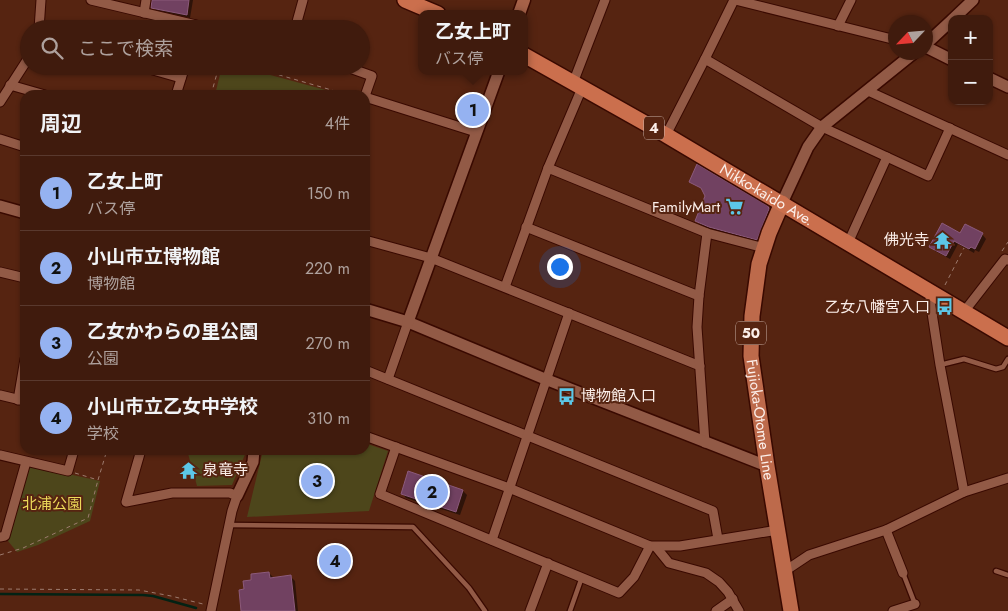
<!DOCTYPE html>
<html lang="ja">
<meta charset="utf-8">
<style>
:root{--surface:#401b0d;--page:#4b281b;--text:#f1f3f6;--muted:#aea19d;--line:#59392e;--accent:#95b2f1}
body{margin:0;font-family:Jost,"Noto Sans JP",sans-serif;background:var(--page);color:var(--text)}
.controls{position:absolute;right:15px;top:15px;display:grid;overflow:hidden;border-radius:10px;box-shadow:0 1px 4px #0004}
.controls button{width:45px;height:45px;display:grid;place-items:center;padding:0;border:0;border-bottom:1px solid var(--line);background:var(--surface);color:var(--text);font:25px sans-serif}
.compass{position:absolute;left:888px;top:15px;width:45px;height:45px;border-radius:50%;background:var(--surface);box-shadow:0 1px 4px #0004;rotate:244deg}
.you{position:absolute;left:559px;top:266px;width:18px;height:18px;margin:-12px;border:4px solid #fff;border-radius:50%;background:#1a73e8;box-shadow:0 0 0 8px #1a73e833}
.badge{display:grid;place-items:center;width:32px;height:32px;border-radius:50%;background:var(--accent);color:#111;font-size:16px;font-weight:700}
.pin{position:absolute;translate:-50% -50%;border:2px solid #fff;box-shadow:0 1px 5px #0006}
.popup{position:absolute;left:418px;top:10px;width:110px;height:65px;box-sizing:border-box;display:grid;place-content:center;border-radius:10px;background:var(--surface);filter:drop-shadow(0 1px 4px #0005);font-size:16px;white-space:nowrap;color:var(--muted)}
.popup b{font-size:19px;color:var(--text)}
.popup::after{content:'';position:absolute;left:50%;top:100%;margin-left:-10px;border:10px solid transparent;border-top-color:var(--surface)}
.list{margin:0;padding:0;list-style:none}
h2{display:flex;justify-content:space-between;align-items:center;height:65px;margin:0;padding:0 20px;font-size:21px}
h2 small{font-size:16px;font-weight:400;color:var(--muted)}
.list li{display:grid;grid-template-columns:32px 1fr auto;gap:15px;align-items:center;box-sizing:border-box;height:75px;padding:0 20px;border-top:1px solid var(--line)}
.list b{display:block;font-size:19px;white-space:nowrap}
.list p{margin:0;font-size:16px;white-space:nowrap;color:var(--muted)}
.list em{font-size:16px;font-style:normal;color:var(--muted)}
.icon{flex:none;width:28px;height:28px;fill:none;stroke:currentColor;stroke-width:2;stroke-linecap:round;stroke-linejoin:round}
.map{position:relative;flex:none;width:1008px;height:611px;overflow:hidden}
.search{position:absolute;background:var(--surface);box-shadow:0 1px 4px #0004;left:20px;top:20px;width:350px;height:55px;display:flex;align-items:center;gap:12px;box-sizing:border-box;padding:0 18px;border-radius:28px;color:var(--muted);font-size:19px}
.panel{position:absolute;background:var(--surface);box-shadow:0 1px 4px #0004;left:20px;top:90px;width:350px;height:365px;border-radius:15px}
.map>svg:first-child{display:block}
</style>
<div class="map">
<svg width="1008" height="611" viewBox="0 0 1008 611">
<rect width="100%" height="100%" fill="#562411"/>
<g fill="#4d461b">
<polygon points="222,66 238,66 344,95 215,95"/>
<polygon points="365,443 388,451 369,511 247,517 263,450 365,450"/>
<polygon points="187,450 247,450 232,485 197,486"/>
<polygon points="28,465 100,481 90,521 38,545 17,552 8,541"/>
</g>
<g fill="#0007">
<polygon points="153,0 193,0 190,18 156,10 153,7"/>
<polygon points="690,181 767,207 772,212 761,243 715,231 701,225 697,221 707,196 704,190"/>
<polygon points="961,234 982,234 986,239 979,252 975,250 974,253 958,244 950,259 935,251 931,247"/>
<polygon points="463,491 467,495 460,515 406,498 402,493"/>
<polygon points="269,573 274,578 290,576 295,581 298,611 243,611 246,591 253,581"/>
</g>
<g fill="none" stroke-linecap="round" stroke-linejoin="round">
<polyline stroke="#032214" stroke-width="2.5" points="0,594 143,595 153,596 196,608"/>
</g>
<g fill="#714161" stroke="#8c5a7b">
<polygon points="152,0 189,0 187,15 151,8"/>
<polygon points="697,164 768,206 769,209 757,240 709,227 695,221 705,196 701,188 689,182"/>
<polygon points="942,223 960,233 965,224 983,233 975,249 971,247 969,249 954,241 946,256 929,247"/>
<polygon points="408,471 463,490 456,512 401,494"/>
<polygon points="269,572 270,578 291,575 295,611 241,611 239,590 244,589 243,581 251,580 251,574"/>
</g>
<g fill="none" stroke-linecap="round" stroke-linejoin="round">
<defs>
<g id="service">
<polyline points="940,365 964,359 996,369 1003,367 1008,359"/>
<polyline points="229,525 413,527 469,588 485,611"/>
<polyline points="996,571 1008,575"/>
<polyline points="903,573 915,604"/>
<polyline points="570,611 582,577"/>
</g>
<g id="minor">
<polyline points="91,0 196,25"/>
<polyline points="735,0 896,40"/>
<polyline points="144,13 146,0"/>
<polyline points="838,26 851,0"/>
<polyline points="39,29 41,0"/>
<polyline points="195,29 196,25 211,29"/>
<polyline points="295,29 303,0"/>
<polyline points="705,59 822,127 928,176 950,128"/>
<polyline points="139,66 181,78"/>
<polyline points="344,66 372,76 365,96"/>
<polyline points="573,83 605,0"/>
<polyline points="10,85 45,95"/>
<polyline points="868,91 1008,155"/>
<polyline points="176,95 185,66"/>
<polyline points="365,97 476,132"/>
<polyline points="0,102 29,57"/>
<polyline points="666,135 705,59 734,0"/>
<polyline points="0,139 25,147"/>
<polyline points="548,168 707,233 764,248"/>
<polyline points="526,227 699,296"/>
<polyline points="365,240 431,258 700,366"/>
<polyline points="848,243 887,157"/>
<polyline points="0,272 25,278"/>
<polyline points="505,287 548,168 582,88"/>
<polyline points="931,293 930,300 940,365 964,492"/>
<polyline points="963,313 1005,259 1008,260"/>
<polyline points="365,370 713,511 718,539"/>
<polyline points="388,379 408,322"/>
<polyline points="0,395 25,401"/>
<polyline points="18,400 25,359"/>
<polyline points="365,436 509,488 650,546 680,546 778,530"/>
<polyline points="705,443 697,327 699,296 707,233"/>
<polyline points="396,447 380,494 619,593 634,577 650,546"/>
<polyline points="141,450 126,502 172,493 230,493 237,496 232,511 211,611"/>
<polyline points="0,455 68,471 74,450"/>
<polyline points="886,530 903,573"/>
<polyline points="0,537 5,536 26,462"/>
<polyline points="492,540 569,313"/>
<polyline points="656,547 669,563 706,573 719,582 728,592 739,611"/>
<polyline points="785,571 809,555 886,530 964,492 1008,478"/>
<polyline points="530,611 548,563"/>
<polyline points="716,611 733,599"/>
<polyline points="893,611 915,604"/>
</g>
<g id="tertiary">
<polyline points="953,19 973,0"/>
<polyline points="926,44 952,20"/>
<polyline points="926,47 952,60"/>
<polyline points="989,78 1008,87"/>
<polyline points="782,203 808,147 822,127 915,52"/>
<polyline points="0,206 25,213"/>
<polyline points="365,309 408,322 545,379 767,466"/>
<polyline points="408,322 499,71"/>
<polyline points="237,496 253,462 254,450"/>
</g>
<polyline id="secondary" points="519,14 524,0"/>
<g id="primary">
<path id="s1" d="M782 203 769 233 759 264 752 316 751 356 767 466 791 611"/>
</g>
<g id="trunk">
<polyline points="405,0 438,14"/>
<path id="s2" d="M524 55 666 135 1008 338"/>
</g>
</defs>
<use href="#service" stroke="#390900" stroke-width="7"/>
<use href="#minor" stroke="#390900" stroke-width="11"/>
<use href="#tertiary" stroke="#390900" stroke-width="14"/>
<use href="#secondary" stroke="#390900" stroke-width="15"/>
<use href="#primary" stroke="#390900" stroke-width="18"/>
<use href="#trunk" stroke="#390900" stroke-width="18"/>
<g stroke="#9d7b6e" stroke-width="1" stroke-dasharray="4 4" stroke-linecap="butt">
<polyline points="248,66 349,95"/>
<polyline points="211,95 219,66"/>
<polyline points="1002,251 1008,242"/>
<polyline points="945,285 964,248"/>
<polyline points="75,473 98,480 107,450"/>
<polyline points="0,555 23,548 88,518 98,480"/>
<polyline points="0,589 139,590 171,596 203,604"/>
</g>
<use href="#service" stroke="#925a46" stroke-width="4.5"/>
<use href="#minor" stroke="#925a46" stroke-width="9"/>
<use href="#tertiary" stroke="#925a46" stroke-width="11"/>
<use href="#secondary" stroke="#a76249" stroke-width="12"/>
<use href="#primary" stroke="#bd6a4b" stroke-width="15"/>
<use href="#trunk" stroke="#cb6f4d" stroke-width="15"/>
<polyline stroke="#9d7b6e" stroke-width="1" stroke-dasharray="4 4" stroke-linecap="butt" points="761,200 769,187"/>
</g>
<defs>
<symbol id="supermarket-bare" viewBox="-9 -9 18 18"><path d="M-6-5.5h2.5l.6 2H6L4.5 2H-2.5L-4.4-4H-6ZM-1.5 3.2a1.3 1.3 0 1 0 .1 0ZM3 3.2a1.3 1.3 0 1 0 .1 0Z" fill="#5cc7e7" stroke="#562411" stroke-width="2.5" paint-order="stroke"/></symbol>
<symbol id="temple-bare" viewBox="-9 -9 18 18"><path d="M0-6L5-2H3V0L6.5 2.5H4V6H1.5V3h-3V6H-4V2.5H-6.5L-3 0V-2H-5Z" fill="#5cc7e7" stroke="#562411" stroke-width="2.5" paint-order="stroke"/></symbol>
<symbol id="bus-bare" viewBox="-9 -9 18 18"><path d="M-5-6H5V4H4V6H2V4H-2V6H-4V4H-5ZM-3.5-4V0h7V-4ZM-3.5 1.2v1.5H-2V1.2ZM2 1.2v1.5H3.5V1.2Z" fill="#5cc7e7" stroke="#562411" stroke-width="2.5" paint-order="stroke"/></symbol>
</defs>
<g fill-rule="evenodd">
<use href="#supermarket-bare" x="722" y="194" width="25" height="25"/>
<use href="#temple-bare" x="930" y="228" width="25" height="25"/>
<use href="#bus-bare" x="932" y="294" width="25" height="25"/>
<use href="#bus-bare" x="554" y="384" width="25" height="25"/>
<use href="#temple-bare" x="176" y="458" width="25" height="25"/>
</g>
<g text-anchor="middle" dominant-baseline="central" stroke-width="4" stroke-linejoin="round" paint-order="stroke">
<g fill="#562411" stroke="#cab2a9" stroke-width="1">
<rect x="644" y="116.5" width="20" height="23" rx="4"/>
<rect x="736" y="321.5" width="30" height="23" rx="4"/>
</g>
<g font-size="14" font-weight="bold" fill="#fcefea">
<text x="654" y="128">4</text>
<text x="751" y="333">50</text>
</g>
<g font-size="15" fill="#fcefea" stroke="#562411">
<text stroke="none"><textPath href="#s2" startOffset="280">Nikko-kaido Ave.</textPath></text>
<text stroke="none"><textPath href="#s1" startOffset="222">Fujioka-Otome Line</textPath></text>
</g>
<g font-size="15" fill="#fcefea" stroke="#562411" text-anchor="end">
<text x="720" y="207">FamilyMart</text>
<text x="929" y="240">佛光寺</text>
<text x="930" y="307">乙女八幡宮入口</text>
<text x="581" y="396" text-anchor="start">博物館入口</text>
<text x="203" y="470" text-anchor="start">泉竜寺</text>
</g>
<g font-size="15" fill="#ecd959" stroke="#562411">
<text x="52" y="504">北浦公園</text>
</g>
</g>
</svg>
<div class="controls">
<button>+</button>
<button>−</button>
</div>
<svg class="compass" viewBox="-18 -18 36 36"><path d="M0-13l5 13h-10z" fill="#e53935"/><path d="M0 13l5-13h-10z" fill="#aea19d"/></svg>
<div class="you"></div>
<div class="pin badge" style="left:473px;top:110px">1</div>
<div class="popup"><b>乙女上町</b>バス停</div>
<div class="pin badge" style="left:432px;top:492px">2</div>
<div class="pin badge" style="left:317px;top:481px">3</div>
<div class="pin badge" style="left:335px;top:561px">4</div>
<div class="search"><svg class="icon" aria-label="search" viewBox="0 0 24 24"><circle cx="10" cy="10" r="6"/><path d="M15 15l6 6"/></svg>ここで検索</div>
<section class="panel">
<h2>周辺<small>4件</small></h2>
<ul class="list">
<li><span class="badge">1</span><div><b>乙女上町</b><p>バス停</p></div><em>150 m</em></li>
<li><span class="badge">2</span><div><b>小山市立博物館</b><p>博物館</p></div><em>220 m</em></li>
<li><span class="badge">3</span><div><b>乙女かわらの里公園</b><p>公園</p></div><em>270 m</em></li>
<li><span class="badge">4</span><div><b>小山市立乙女中学校</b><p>学校</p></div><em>310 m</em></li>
</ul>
</section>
</div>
